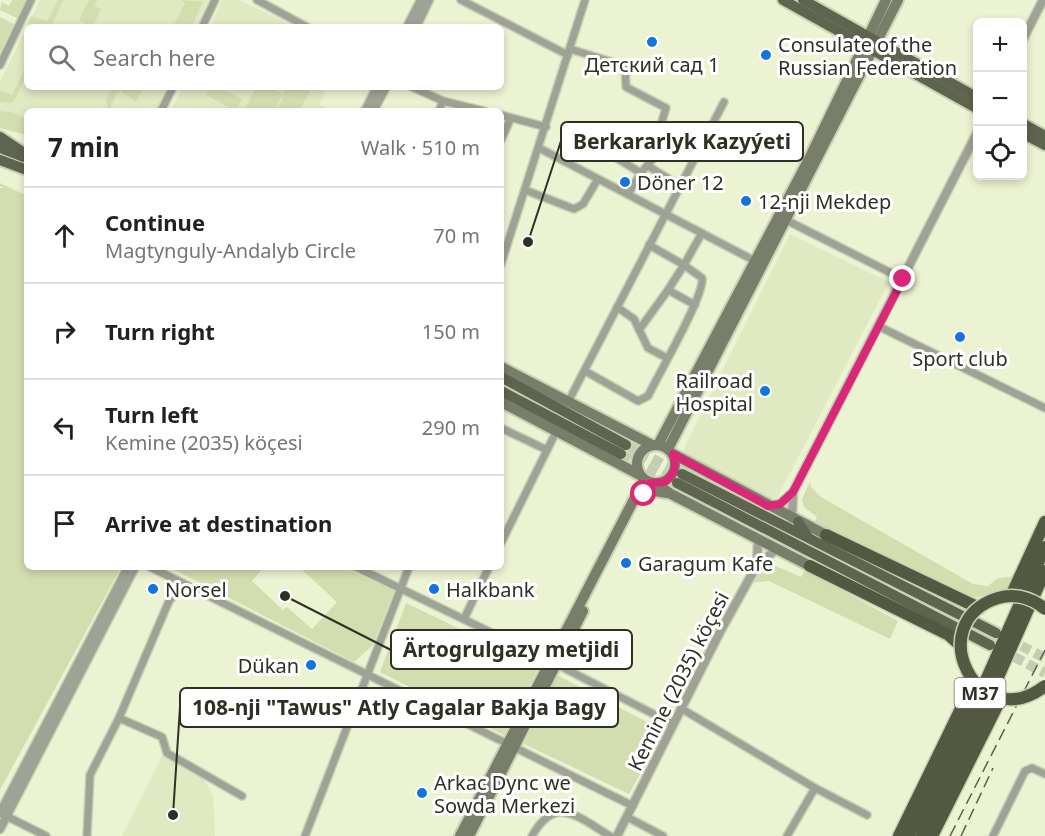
<!DOCTYPE html>
<meta charset="utf-8">
<style>
:root{--surface:#fff;--page:#f6f6f6;--text:#202124;--muted:#757577;--line:#e0e0e0}
body{margin:0;font-family:"Noto Sans",sans-serif;background:var(--page);color:var(--text)}
.controls{position:absolute;right:18px;top:18px;display:grid;overflow:hidden;border-radius:9px;box-shadow:0 3px 9px #0003}
.controls button{width:54px;height:54px;display:grid;place-items:center;padding:0;border:0;border-bottom:2px solid var(--line);background:var(--surface);color:var(--text);font:30px sans-serif}
.stop{position:absolute;width:18px;height:18px;margin:-14px;border:4px solid #db2777;border-radius:50%;background:#fff}
.stop.end{background:#db2777;border-color:#fff;box-shadow:0 2px 6px #0008}
.list{margin:0;padding:0;list-style:none}
h2{display:flex;justify-content:space-between;align-items:center;height:78px;margin:0;padding:0 24px;font-size:26px}
h2 small{font-size:20px;font-weight:400;color:var(--muted)}
.list li{display:grid;grid-template-columns:39px 1fr auto;gap:18px;align-items:center;box-sizing:border-box;height:96px;padding:0 24px;border-top:2px solid var(--line)}
.list b{display:block;font-size:22px;white-space:nowrap}
.list p{margin:0;font-size:20px;white-space:nowrap;color:var(--muted)}
.list em{font-size:20px;font-style:normal;color:var(--muted)}
.icon{flex:none;width:33px;height:33px;fill:none;stroke:currentColor;stroke-width:2;stroke-linecap:round;stroke-linejoin:round}
.map{position:relative;flex:none;width:1045px;height:836px;overflow:hidden}
.search{position:absolute;background:var(--surface);box-shadow:0 3px 9px #0003;left:24px;top:24px;width:480px;height:66px;display:flex;align-items:center;gap:15px;box-sizing:border-box;padding:0 21px;border-radius:9px;color:var(--muted);font-size:22px}
.panel{position:absolute;background:var(--surface);box-shadow:0 3px 9px #0003;left:24px;top:108px;width:480px;height:462px;border-radius:9px}
.map>svg:first-child{display:block}
</style>
<div class="map">
<svg width="1045" height="836" viewBox="0 0 1045 836">
<rect width="100%" height="100%" fill="#ebf3d3"/>
<g fill="#dfe9c2">
<polygon points="40,0 209,0 196,27 27,27 27,87 168,87 157,111 27,111 27,131 0,123 0,82"/>
<polygon points="222,0 239,0 296,27 210,27"/>
<polygon points="182,87 315,87 325,93 319,105 332,111 171,111"/>
<polygon points="790,234 889,282 777,498 770,498 687,457 683,450"/>
<polygon points="163,754 201,775 213,795 215,836 122,836"/>
</g>
<g fill="#d2deb0">
<polygon points="12,0 26,0 17,18 0,10 2,2 9,6"/>
<polygon points="58,0 63,0 51,27 35,27 27,23 31,16 47,21"/>
<polygon points="89,0 97,0 94,6 101,9 92,27 79,20"/>
<polygon points="181,0 203,2 191,27 173,27 185,3"/>
<polygon points="0,17 14,24 0,53"/>
<polygon points="27,64 27,75 13,103 0,102 0,90 12,95"/>
<polygon points="112,87 141,87 143,88 136,102 121,91 117,93 108,111 106,111 108,106 106,101"/>
<polygon points="210,87 220,91 222,89 242,99 236,111 206,95"/>
<polygon points="256,87 269,87 283,94 274,111 244,111"/>
<polygon points="287,87 303,87 310,91 299,111 277,111"/>
<polygon points="0,111 14,113 27,119 27,135 0,128"/>
<polygon points="0,183 27,196 27,567 121,567 0,790 0,188 4,188 0,186"/>
<polygon points="810,482 811,487 821,497 973,584 988,586 998,578 1010,577 1016,572 1008,591 972,598 961,597 814,524 817,517 804,507 802,499"/>
<polygon points="764,561 801,577 805,570 898,621 890,639 769,581 751,583"/>
<polygon points="169,567 264,567 252,581 283,610 287,607 312,629 337,602 299,567 344,567 394,591 373,645 354,662"/>
<polygon points="406,603 539,667 504,735 380,672"/>
<polygon points="557,675 664,731 629,794 524,744"/>
</g>
<g fill="none" stroke-linecap="round" stroke-linejoin="round">
<g stroke="#c5ccb0" stroke-width="10" stroke-dasharray="10 5" stroke-linecap="butt">
<polyline points="626,445 682,474"/>
<polyline points="621,454 677,483"/>
<polyline points="1008,639 1045,658"/>
<polyline points="1001,650 1045,673"/>
</g>
<defs>
<g id="minor">
<polyline points="257,0 307,27"/>
<polyline points="461,0 568,55"/>
<polyline points="202,27 215,0"/>
<polyline points="570,49 625,66 626,87 666,108 659,131 699,151"/>
<polyline points="0,65 31,0"/>
<polyline points="412,87 443,101 484,111"/>
<polyline points="161,111 173,87"/>
<polyline points="439,111 443,101"/>
<polyline points="501,115 546,127"/>
<polyline points="501,140 511,118"/>
<polyline points="539,148 755,261"/>
<polyline points="568,163 580,143 594,144 641,173 628,194"/>
<polyline points="648,166 680,186"/>
<polyline points="641,173 655,156 659,131"/>
<polyline points="525,190 574,209 583,204 598,179"/>
<polyline points="782,218 903,279"/>
<polyline points="649,245 684,265 668,290"/>
<polyline points="501,264 585,0"/>
<polyline points="617,307 634,319 648,348 667,358"/>
<polyline points="878,326 1045,408"/>
<polyline points="639,330 668,290 695,305"/>
<path d="M585 371 638 401 648 396C658 375 705 295 702 278L684 265 702 233"/>
<polyline points="568,402 724,102"/>
<polyline points="501,428 547,450"/>
<polyline points="501,543 556,432"/>
<polyline points="150,567 633,806"/>
<polyline points="356,567 556,664 673,724"/>
<polyline points="464,619 489,567"/>
<polyline points="682,709 815,788 867,815"/>
<polyline points="119,718 162,737 167,753 242,796"/>
<polyline points="2,814 46,836"/>
<polyline points="627,817 663,836"/>
<polyline points="87,836 90,775 119,718 169,601 183,584"/>
<polyline points="305,836 409,567"/>
<path d="M532 836C556 794 578 817 610 836"/>
<polyline points="787,836 815,788"/>
<polyline points="993,836 1025,771 1032,768 1045,774"/>
</g>
<g id="tertiary">
<polyline points="407,27 421,0"/>
<polyline points="416,27 429,0"/>
<polyline points="1022,41 1043,0"/>
<polyline points="365,111 377,87"/>
<polyline points="373,111 386,87"/>
<polyline points="768,506 780,504 793,492"/>
<polyline points="792,519 793,492 978,131"/>
<polyline points="757,565 777,549"/>
<polyline points="0,813 128,567"/>
<polyline points="0,829 135,567"/>
<polyline points="617,836 721,630 757,565 758,539"/>
</g>
<g id="secondary">
<polyline points="501,367 652,445"/>
<polyline points="501,402 640,475"/>
<circle cx="656" cy="464" r="19"/>
<polyline points="658,445 810,157 886,0"/>
<polyline points="668,449 898,0"/>
<polyline points="673,454 826,535"/>
<polyline points="657,484 671,494 810,566"/>
<polyline points="644,494 654,491 667,493"/>
<polyline points="460,836 644,480"/>
<polyline points="469,836 583,611"/>
</g>
<g id="primary">
<polyline points="783,0 978,109"/>
<polyline points="803,0 978,98"/>
<polyline points="1022,123 1045,136"/>
<polyline points="1022,133 1045,145"/>
<polyline points="0,137 27,155"/>
<polyline points="0,148 24,157"/>
<polyline points="0,160 27,170"/>
<polyline points="501,377 626,445"/>
<polyline points="501,391 621,454"/>
<polyline points="682,474 996,633"/>
<polyline points="677,483 990,645"/>
<polyline points="798,522 808,537"/>
</g>
<g id="trunk">
<polyline points="826,535 979,608"/>
<polyline points="810,566 949,635 960,645"/>
<polyline points="1011,596 1045,522"/>
<polyline points="899,836 974,682"/>
<polyline points="909,836 988,676 1045,547"/>
<polyline points="922,836 982,713 1045,571"/>
<polyline points="932,836 1001,698"/>
</g>
</defs>
<use href="#minor" stroke="#c9d0b4" stroke-width="10"/>
<use href="#tertiary" stroke="#c9d0b4" stroke-width="11"/>
<use href="#secondary" stroke="#c9d0b4" stroke-width="14"/>
<use href="#primary" stroke="#c9d0b4" stroke-width="14"/>
<use href="#trunk" stroke="#c9d0b4" stroke-width="15"/>
<use href="#minor" stroke="#9fa395" stroke-width="7"/>
<use href="#tertiary" stroke="#9fa395" stroke-width="8"/>
<use href="#secondary" stroke="#797e6b" stroke-width="10"/>
<use href="#primary" stroke="#5e644d" stroke-width="10"/>
<use href="#trunk" stroke="#535940" stroke-width="12"/>
<g stroke="#5b604e" stroke-width="1.5" stroke-dasharray="12 6" stroke-linecap="butt">
<polyline points="950,836 1045,650"/>
<polyline points="961,836 993,768"/>
</g>
<defs>
<path id="trunk-bridge" d="M1045 609C1032 598 1015 593 998 598 921 622 977 738 1045 686"/>
</defs>
<use href="#trunk-bridge" stroke="#c9d0b4" stroke-width="15" stroke-linecap="butt"/>
<use href="#trunk-bridge" stroke="#535940" stroke-width="12"/>
</g>
<g fill="none" stroke-linecap="round" stroke-linejoin="round">
<path stroke="#db2777" stroke-width="8" d="M644 494 651 483 664 482C675 475 677 466 673 454L768 506 780 504 793 492 903 279"/>
</g>
<g fill="#1275dd" stroke="#fff" stroke-width="2">
<circle cx="652" cy="42" r="6"/>
<circle cx="766" cy="55" r="6"/>
<circle cx="625" cy="182" r="6"/>
<circle cx="746" cy="201" r="6"/>
<circle cx="960" cy="337" r="6"/>
<circle cx="765" cy="391" r="6"/>
<circle cx="626" cy="563" r="6"/>
<circle cx="153" cy="589" r="6"/>
<circle cx="434" cy="589" r="6"/>
<circle cx="311" cy="665" r="6"/>
<circle cx="422" cy="793" r="6"/>
</g>
<g text-anchor="middle" dominant-baseline="central" stroke-width="6" stroke-linejoin="round" paint-order="stroke">
<rect fill="#fff" stroke="#6c6f66" stroke-width="1.5" x="954.5" y="678" width="51" height="30" rx="4.5"/>
<g font-size="18" font-weight="bold" fill="#2d3124">
<text x="980" y="693">M37</text>
</g>
<g font-size="20" fill="#2d3124" stroke="#fff" text-anchor="start">
<text x="778" y="44">Consulate of the<tspan x="778" dy="23">Russian Federation</tspan></text>
<text x="652" y="64" text-anchor="middle">Детский сад 1</text>
<text x="637" y="182">Döner 12</text>
<text x="758" y="201">12-nji Mekdep</text>
<text x="960" y="358" text-anchor="middle">Sport club</text>
<text x="753" y="380" text-anchor="end">Railroad<tspan x="753" dy="23">Hospital</tspan></text>
<text x="638" y="563">Garagum Kafe</text>
<text x="165" y="589">Norsel</text>
<text x="446" y="589">Halkbank</text>
<text x="299" y="665" text-anchor="end">Dükan</text>
<text x="434" y="782">Arkac Dync we<tspan x="434" dy="23">Sowda Merkezi</tspan></text>
</g>
<g font-size="20" fill="#2d3124" stroke="#fff">
<text transform="translate(678 681) rotate(-63)">Kemine (2035) köçesi</text>
</g>
</g>
<path fill="none" stroke="#2d3124" stroke-width="2" d="M528 242L561 141M285 596L391 650M173 815L180 707"/>
<g fill="#2d3124" stroke="#fff" stroke-width="2">
<circle cx="528" cy="242" r="6"/>
<circle cx="285" cy="596" r="6"/>
<circle cx="173" cy="815" r="6"/>
</g>
<g fill="#fff" stroke="#2d3124" stroke-width="2">
<rect x="561" y="122" width="242" height="39" rx="6"/>
<rect x="391" y="630" width="241" height="39" rx="6"/>
<rect x="180" y="688" width="438" height="39" rx="6"/>
</g>
<g font-size="21" text-anchor="middle" font-weight="bold" fill="#2d3124">
<text x="682" y="149">Berkararlyk Kazyýeti</text>
<text x="511" y="657">Ärtogrulgazy metjidi</text>
<text x="399" y="715">108-nji "Tawus" Atly Cagalar Bakja Bagy</text>
</g>
</svg>
<div class="controls">
<button>+</button>
<button>−</button>
<button><svg class="icon" aria-label="locate" viewBox="0 0 24 24"><circle cx="12" cy="12" r="6"/><path d="M12 2v4M12 18v4M2 12h4M18 12h4"/></svg></button>
</div>
<div class="stop" style="left:644px;top:494px"></div>
<div class="stop end" style="left:903px;top:279px"></div>
<div class="search"><svg class="icon" aria-label="search" viewBox="0 0 24 24"><circle cx="10" cy="10" r="6"/><path d="M15 15l6 6"/></svg>Search here</div>
<section class="panel">
<h2>7 min<small>Walk · 510 m</small></h2>
<ul class="list">
<li><svg class="icon" aria-label="ahead" viewBox="0 0 24 24"><path d="M12 20V5M6 11l6-6 6 6"/></svg><div><b>Continue</b><p>Magtynguly-Andalyb Circle</p></div><em>70 m</em></li>
<li><svg class="icon" aria-label="right" viewBox="0 0 24 24"><path d="M7 20v-9h11M14 6l5 5-5 5"/></svg><div><b>Turn right</b></div><em>150 m</em></li>
<li><svg class="icon" aria-label="left" viewBox="0 0 24 24"><path d="M17 20v-9H6M10 6l-5 5 5 5"/></svg><div><b>Turn left</b><p>Kemine (2035) köçesi</p></div><em>290 m</em></li>
<li><svg class="icon" aria-label="arrive" viewBox="0 0 24 24"><path d="M6 21V4h12l-3 4 3 4H6"/></svg><div><b>Arrive at destination</b></div></li>
</ul>
</section>
</div>
